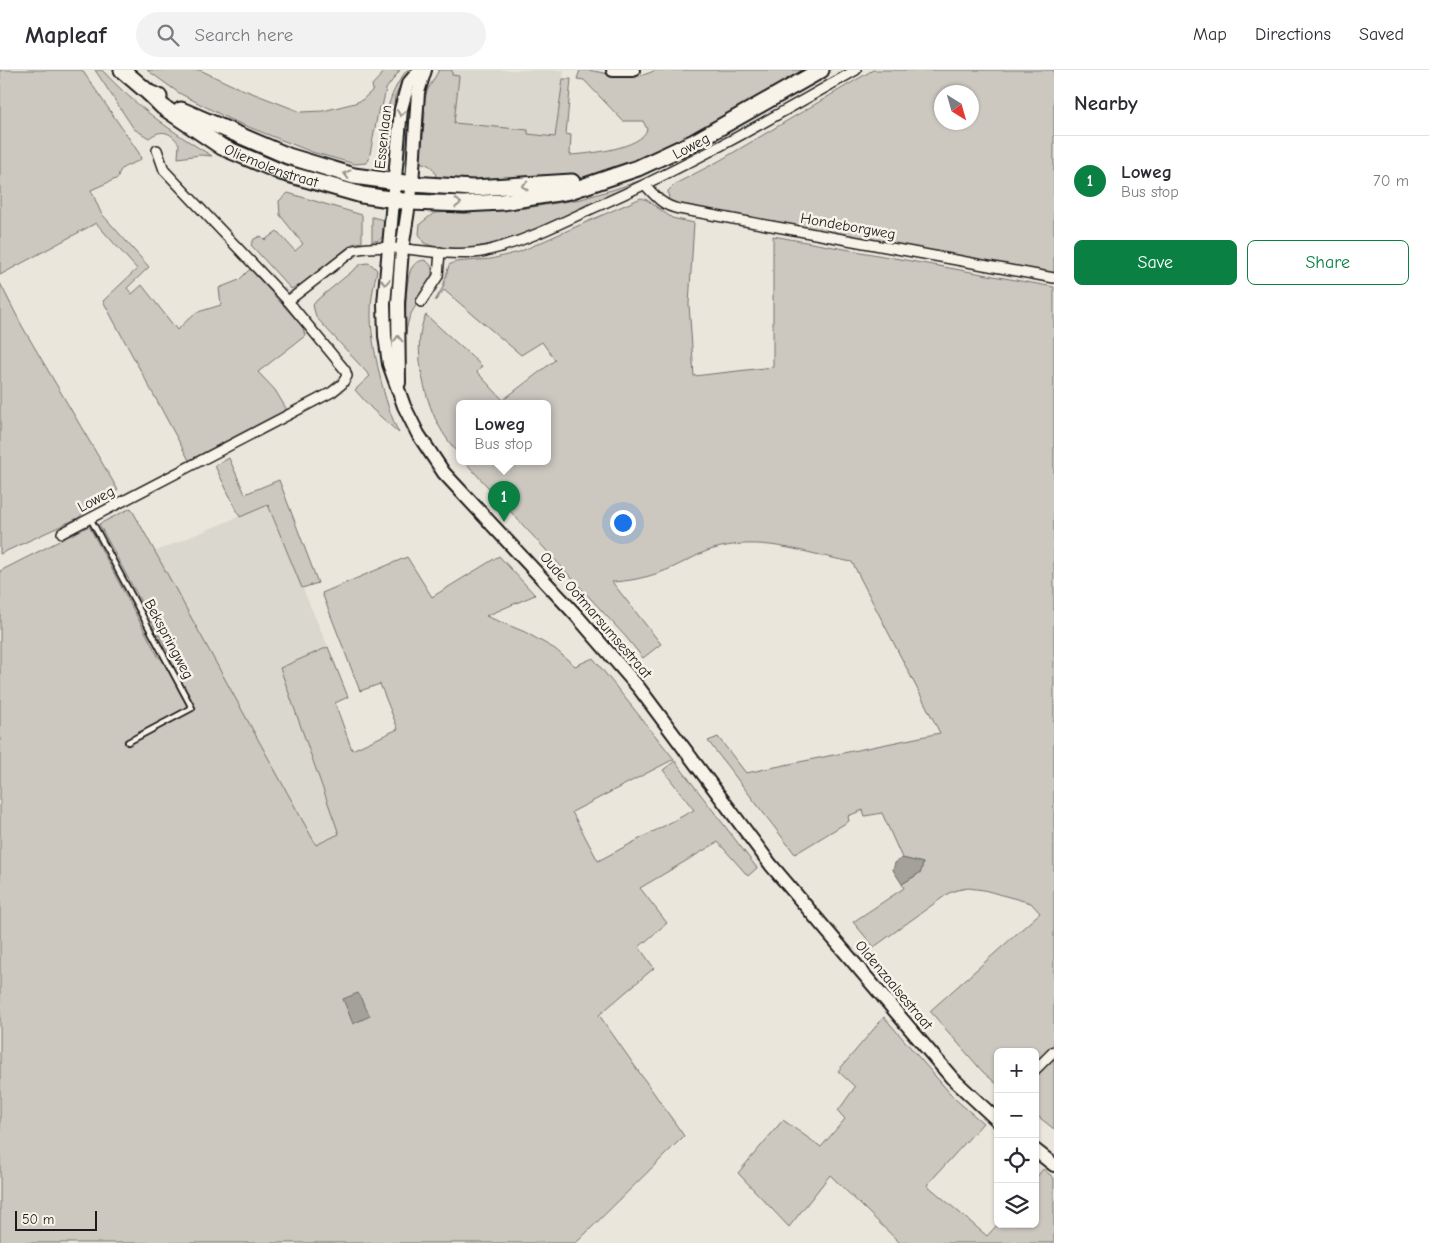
<!DOCTYPE html>
<meta charset="utf-8">
<style>
:root{--surface:#fff;--page:#f2f2f3;--text:#2b2b33;--muted:#7c7c81;--line:#e1e1e2;--accent:#0b8043}
body{margin:0;font-family:"Comic Neue",sans-serif;background:var(--page);color:var(--text)}
.controls{position:absolute;right:15px;bottom:15px;display:grid;overflow:hidden;border-radius:8px;box-shadow:0 1px 4px #0004}
.controls button{width:45px;height:45px;display:grid;place-items:center;padding:0;border:0;border-bottom:1px solid var(--line);background:var(--surface);color:var(--text);font:25px sans-serif}
.compass{position:absolute;left:934px;top:15px;width:45px;height:45px;border-radius:50%;background:var(--surface);box-shadow:0 1px 4px #0004;rotate:143deg}
.scale{position:absolute;left:15px;bottom:12px;width:82px;box-sizing:border-box;padding-left:5px;border:2px solid #1c1c1c;border-top:0;font-size:14px;line-height:18px;white-space:nowrap;color:#1c1c1c;-webkit-text-stroke:4px #f7f3e8;paint-order:stroke}
.you{position:absolute;left:622px;top:452px;width:18px;height:18px;margin:-12px;border:4px solid #fff;border-radius:50%;background:#1a73e8;box-shadow:0 0 0 8px #1a73e833}
.badge{display:grid;place-items:center;width:32px;height:32px;border-radius:50%;background:var(--accent);color:#fff;font-size:16px;font-weight:700}
.pin{position:absolute;translate:-50% -41px;filter:drop-shadow(0 1px 2px #0008)}
.pin::after{content:'';position:absolute;top:26px;width:18px;height:15px;background:inherit;clip-path:polygon(0 0,100% 0,50% 100%)}
.popup{position:absolute;left:456px;top:330px;width:95px;height:65px;box-sizing:border-box;display:grid;place-content:center;border-radius:8px;background:var(--surface);filter:drop-shadow(0 1px 4px #0005);font-size:16px;white-space:nowrap;color:var(--muted)}
.popup b{font-size:19px;color:var(--text)}
.popup::after{content:'';position:absolute;left:50%;top:100%;margin-left:-10px;border:10px solid transparent;border-top-color:var(--surface)}
.list{margin:0;padding:0;list-style:none}
h2{display:flex;justify-content:space-between;align-items:center;height:65px;margin:0;padding:0 20px;font-size:21px}
h2 small{font-size:16px;font-weight:400;color:var(--muted)}
.list li{display:grid;grid-template-columns:32px 1fr auto;gap:15px;align-items:center;box-sizing:border-box;height:90px;padding:0 20px;border-top:1px solid var(--line)}
.list b{display:block;font-size:19px;white-space:nowrap}
.list p{margin:0;font-size:16px;white-space:nowrap;color:var(--muted)}
.list em{font-size:16px;font-style:normal;color:var(--muted)}
.actions{display:flex;gap:10px;padding:15px 20px}
.actions a{flex:1;padding:11px 0;border:1px solid var(--accent);border-radius:8px;text-align:center;font-size:18px;color:var(--accent)}
.actions .main{background:var(--accent);color:#fff}
.icon{flex:none;width:28px;height:28px;fill:none;stroke:currentColor;stroke-width:2;stroke-linecap:round;stroke-linejoin:round}
.map{position:relative;flex:none;width:1054px;height:1173px;overflow:hidden}
header{display:flex;align-items:center;gap:30px;box-sizing:border-box;height:70px;padding:0 25px;background:var(--surface);border-bottom:1px solid var(--line)}
header strong{font-size:24px}
nav{display:flex;gap:28px;margin-inline-start:auto;font-size:18px}
.search{width:350px;height:45px;background:var(--page);display:flex;align-items:center;gap:12px;box-sizing:border-box;padding:0 18px;border-radius:28px;color:var(--muted);font-size:19px}
main{display:flex}
aside{flex:1;background:var(--surface)}
.map>svg:first-child{display:block}
</style>
<header>
<strong>Mapleaf</strong>
<div class="search"><svg class="icon" aria-label="search" viewBox="0 0 24 24"><circle cx="10" cy="10" r="6"/><path d="M15 15l6 6"/></svg>Search here</div>
<nav><a>Map</a><a>Directions</a><a>Saved</a></nav>
</header>
<main>
<div class="map">
<svg width="1054" height="1173" viewBox="0 0 1054 1173">
<rect width="100%" height="100%" fill="#eae6dc"/>
<filter id="ink" filterUnits="userSpaceOnUse"><feTurbulence type="fractalNoise" baseFrequency=".02" numOctaves="2"/><feDisplacementMap in="SourceGraphic" scale="10" xChannelSelector="R" yChannelSelector="G"/><feConvolveMatrix kernelMatrix="1 2 1 2 8 2 1 2 1" color-interpolation-filters="sRGB"/></filter>
<g filter="url(#ink)">
<g fill="#dad7ce">
<polygon points="452,0 564,0 556,67 527,64 527,60 454,53 459,6 452,6"/>
<polygon points="267,435 328,577 280,598 339,765 316,775 154,482"/>
</g>
<g fill="#ccc8c0" stroke="#74726e" fill-rule="evenodd">
<path d="M0 0H82L139 83 141 89C132 96 119 94 118 108L91 120 101 143 149 197 127 218 132 224 142 215 177 260 195 243 221 235 219 218 239 210 250 199 303 257 305 266 258 302 275 320 287 340 190 392 103 231 137 199 96 153 0 205Z"/>
<path d="M95 0H102C134 35 172 62 212 86L200 85 178 88 179 74C170 61 161 59 149 68L134 59Z"/>
<polygon points="147,0 200,0 234,16 301,42 323,41 355,33 362,30 373,20 372,15 386,0 400,0 386,19 382,37 379,37 369,89 366,93 355,94 344,91 312,82 231,50 179,23"/>
<path d="M407 0H413L402 14 395 26 389 85 388 87 380 86V83C385 51 386 26 407 0Z"/>
<path d="M439 0H452V5L459 6 454 53 528 60V64L555 67 563 9H571L566 64 571 65 570 85C587 84 642 79 647 59L643 51H623L584 10 577 9 580 0C611 0 622 16 656 0H810C744 38 663 93 588 107 538 116 486 112 436 113 437 99 431 94 418 92L419 81 422 77 425 42 423 38 427 21Z"/>
<path d="M873 0H1054V205L677 136 669 130 668 121 675 114 719 91ZM942 22H972V52H942Z"/>
<polygon points="665,102 547,156 507,171 466,179 448,178 432,176 424,173 419,164 420,154 434,143 526,138 581,129 615,119"/>
<polygon points="288,123 362,145 362,172 352,174 302,214 291,219 251,175 254,169 261,166 265,170 277,161 295,181 303,174 280,145 279,131"/>
<path d="M641 128 647 130 672 148 694 153 689 234 694 306 773 297V166L1054 217V975L1035 995V982H998V1015L983 1002 930 941 1040 843 1031 833 984 820 968 818 957 820 949 823 921 843 874 877 853 852 904 818 902 814 917 805 923 793 902 788 882 743 865 746 863 740 848 746 849 751 795 784 708 671 718 667 746 703 940 663 852 492C802 483 761 464 710 480 700 483 691 489 682 493 661 504 636 511 612 512L661 574 643 588 626 567 464 391H548V333H460V386C452 376 444 366 438 354 424 328 411 272 426 245L482 296 477 302 503 330 555 290 542 272 521 285 444 220 435 231 443 217 449 195 455 192 491 189 519 182Z"/>
<path d="M372 147 384 150C388 160 384 172 372 171Z"/>
<path d="M424 190C446 199 417 231 411 244 408 250 407 256 406 263 405 250 405 205 413 196 416 192 420 191 424 190Z"/>
<path d="M368 193 372 195 377 200C374 214 371 228 371 242 370 272 385 337 399 363L372 339 355 320 370 306 316 247 313 235 317 230 361 194Z"/>
<polygon points="0,213 22,256 118,420 90,437 78,448 0,484"/>
<polygon points="229,388 245,424 279,410 318,513 302,518 268,435 240,447 215,396"/>
<polygon points="131,438 316,775 339,764 280,598 328,577 348,627 335,633 352,680 398,659 380,614 360,621 322,523 407,487 432,527 499,486 535,525 486,546 525,562 555,579 575,596 593,588 674,689 572,742 598,791 694,740 663,700 675,691 757,798 748,806 718,772 640,818 667,853 639,877 654,898 599,945 684,1066 576,1173 0,1173 0,501 89,456 159,588 169,584 99,454"/>
<polygon points="884,947 955,1029 983,1053 927,1115 987,1166 998,1154 1035,1154 1035,1109 1043,1099 1054,1108 1054,1173 900,1173 830,1105 789,1157 738,1103 783,1050 821,1077 845,1049 838,1041 855,1017 838,1001"/>
<polygon points="1054,988 1054,1059 1035,1044 1035,1007"/>
</g>
<g fill="#a3a19a" stroke="#6d6c68">
<polygon points="902,788 923,793 921,802 902,814 893,800 895,793"/>
<polygon points="358,923 370,946 353,954 343,929"/>
</g>
<g fill="none" stroke-linecap="round" stroke-linejoin="round">
<defs>
<polyline id="lane" points="90,448 192,638 128,672"/>
<g id="street">
<path d="M646 116C656 127 663 136 679 139L1054 208"/>
<path d="M288 231 354 180C397 171 442 190 486 181 523 172 557 155 591 139 683 99 769 50 856 0"/>
<polyline points="421,232 438,206 440,182"/>
<polyline points="62,463 332,322 342,314 347,306 345,300 288,231 164,100 157,80"/>
<polyline points="1035,1000 1054,981"/>
</g>
<g id="secondary">
<polyline points="420,0 408,14 401,39 384,234 385,266 389,294 404,336 418,364 444,403 576,545 639,618 771,795 952,1008 998,1051"/>
<polyline points="613,0 633,0"/>
<polyline points="399,313 398,233 402,179 412,114 418,22 425,0"/>
<polyline points="1035,1080 1054,1095"/>
</g>
<g id="primary">
<polyline points="122,0 149,23 159,27"/>
<path id="s1" d="M149 23 163 37 222 77 281 102 362 125 410 132 464 134 502 132 570 121 638 98 694 72 821 0"/>
<polyline points="181,40 288,86 354,106 412,114 473,118 572,112"/>
</g>
</defs>
<use href="#lane" stroke="#1c1c1c" stroke-width="8"/>
<use href="#street" stroke="#1c1c1c" stroke-width="12"/>
<use href="#secondary" stroke="#1c1c1c" stroke-width="16"/>
<use href="#primary" stroke="#1c1c1c" stroke-width="19"/>
<use href="#lane" stroke="#f7f3e8" stroke-width="4.5"/>
<use href="#street" stroke="#f7f3e8" stroke-width="9"/>
<use href="#secondary" stroke="#f7f3e8" stroke-width="12"/>
<use href="#primary" stroke="#f7f3e8" stroke-width="15"/>
</g>
<defs><path id="oneway-chevron" d="M-2-3.5L2.5 0L-2 3.5" fill="none" stroke-width="1.6" stroke-linecap="round" stroke-linejoin="round" transform="scale(1.25)"/></defs>
<g stroke="#94928c">
<use href="#oneway-chevron" transform="translate(401 43) rotate(96)"/>
<use href="#oneway-chevron" transform="translate(347 104) rotate(-165)"/>
<use href="#oneway-chevron" transform="translate(525 116) rotate(177)"/>
<use href="#oneway-chevron" transform="translate(458 133) rotate(1)"/>
<use href="#oneway-chevron" transform="translate(385 212) rotate(94)"/>
<use href="#oneway-chevron" transform="translate(398 269) rotate(-92)"/>
</g>
</g>
<g text-anchor="middle" dominant-baseline="central" stroke-width="5" stroke-linejoin="round" paint-order="stroke">
<g font-size="15" fill="#1c1c1c" stroke="#f7f3e8">
<text transform="translate(383 67) rotate(-84)">Essenlaan</text>
<text transform="translate(691 76) rotate(-28)">Loweg</text>
<text stroke="none"><textPath href="#s1" startOffset="144">Oliemolenstraat</textPath></text>
<text transform="translate(848 156) rotate(10)">Hondeborgweg</text>
<text transform="translate(96 429) rotate(-28)">Loweg</text>
<text transform="translate(596 545) rotate(49)">Oude Ootmarsumsestraat</text>
<text transform="translate(169 569) rotate(62)">Bekspringweg</text>
<text transform="translate(894 915) rotate(50)">Oldenzaalsestraat</text>
</g>
</g>
</svg>
<div class="controls">
<button>+</button>
<button>−</button>
<button><svg class="icon" aria-label="locate" viewBox="0 0 24 24"><circle cx="12" cy="12" r="6"/><path d="M12 2v4M12 18v4M2 12h4M18 12h4"/></svg></button>
<button><svg class="icon" aria-label="layers" viewBox="0 0 24 24"><path d="M12 4l9 5-9 5-9-5zM3 14l9 5 9-5"/></svg></button>
</div>
<svg class="compass" viewBox="-18 -18 36 36"><path d="M0-13l5 13h-10z" fill="#e53935"/><path d="M0 13l5-13h-10z" fill="#7c7c81"/></svg>
<div class="scale">50 m</div>
<div class="you"></div>
<div class="pin badge" style="left:504px;top:452px">1</div>
<div class="popup"><b>Loweg</b>Bus stop</div>
</div>
<aside>
<h2>Nearby<small></small></h2>
<ul class="list">
<li><span class="badge">1</span><div><b>Loweg</b><p>Bus stop</p></div><em>70 m</em></li>
</ul>
<div class="actions"><a class="main">Save</a><a>Share</a></div>
</aside>
</main>
